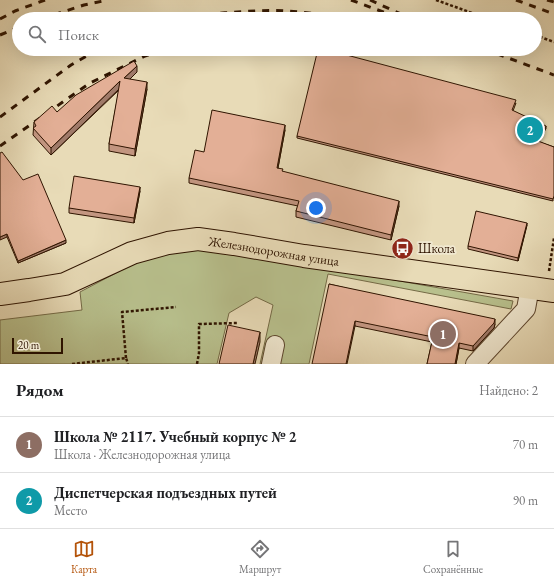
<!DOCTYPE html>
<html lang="ru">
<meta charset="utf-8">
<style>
:root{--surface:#fff;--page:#f2f2f2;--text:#202124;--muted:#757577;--line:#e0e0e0;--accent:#b45309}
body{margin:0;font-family:"EB Garamond",serif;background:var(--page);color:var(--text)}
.scale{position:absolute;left:12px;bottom:10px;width:51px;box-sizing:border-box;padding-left:4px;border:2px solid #2f1400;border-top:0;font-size:11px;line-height:14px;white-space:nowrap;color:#2f1400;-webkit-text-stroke:3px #f0e8d0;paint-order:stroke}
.you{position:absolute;left:316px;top:208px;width:14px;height:14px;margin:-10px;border:3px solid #fff;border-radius:50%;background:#1a73e8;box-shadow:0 0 0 6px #1a73e833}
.badge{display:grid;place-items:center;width:26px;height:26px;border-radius:50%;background:var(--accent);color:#fff;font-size:13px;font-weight:700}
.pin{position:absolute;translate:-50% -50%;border:2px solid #fff;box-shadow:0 1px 4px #0006}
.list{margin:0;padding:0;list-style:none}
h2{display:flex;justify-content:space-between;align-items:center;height:52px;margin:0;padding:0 16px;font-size:17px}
h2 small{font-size:13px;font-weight:400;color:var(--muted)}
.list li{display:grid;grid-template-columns:26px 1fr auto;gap:12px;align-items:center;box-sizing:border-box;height:56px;padding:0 16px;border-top:1px solid var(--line)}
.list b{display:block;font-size:15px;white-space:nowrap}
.list p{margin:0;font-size:13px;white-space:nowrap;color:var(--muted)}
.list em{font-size:13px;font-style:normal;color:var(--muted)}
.icon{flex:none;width:22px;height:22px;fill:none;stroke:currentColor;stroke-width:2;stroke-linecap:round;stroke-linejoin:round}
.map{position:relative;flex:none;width:554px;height:364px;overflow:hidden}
.search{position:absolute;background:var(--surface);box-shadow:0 4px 16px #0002;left:12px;right:12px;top:12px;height:44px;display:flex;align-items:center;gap:10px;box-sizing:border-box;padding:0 14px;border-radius:22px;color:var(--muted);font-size:15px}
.sheet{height:164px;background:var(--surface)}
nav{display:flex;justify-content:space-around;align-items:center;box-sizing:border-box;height:56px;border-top:1px solid var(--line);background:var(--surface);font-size:11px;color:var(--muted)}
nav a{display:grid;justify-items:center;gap:2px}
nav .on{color:var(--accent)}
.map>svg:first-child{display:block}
</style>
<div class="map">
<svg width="554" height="364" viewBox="0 0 554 364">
<rect width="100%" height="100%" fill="#e8dbb7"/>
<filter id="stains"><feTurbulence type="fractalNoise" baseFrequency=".005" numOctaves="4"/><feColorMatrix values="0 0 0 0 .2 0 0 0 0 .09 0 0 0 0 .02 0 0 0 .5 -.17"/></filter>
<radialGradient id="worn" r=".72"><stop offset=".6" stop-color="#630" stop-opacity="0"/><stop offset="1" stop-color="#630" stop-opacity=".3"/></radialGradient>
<polygon fill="#b8c08d" stroke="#746a46" points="201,246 513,301 511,309 328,274 309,364 260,364 273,305 256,297 229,313 217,364 0,364 0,320 82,310 80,292 150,255"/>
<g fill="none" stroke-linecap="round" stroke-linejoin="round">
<defs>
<g id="minor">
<polyline points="271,364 275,345"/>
<polyline points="475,364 526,309 530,287"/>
</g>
<g id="major">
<path id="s1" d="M0 294 29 290 65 284 132 253 168 243 198 239 234 244 304 256 554 291"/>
</g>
</defs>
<use href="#minor" stroke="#5d462e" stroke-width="20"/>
<use href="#major" stroke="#2f1400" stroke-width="24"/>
<g stroke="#2f1400" stroke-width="2.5" stroke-dasharray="3 2" stroke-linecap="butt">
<polyline points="436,0 489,19"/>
<polyline points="535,35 554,42"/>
<polyline points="549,271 554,238"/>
<polyline points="126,358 122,312 176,307"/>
<polyline points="72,364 126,358 128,364"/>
<polyline points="197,364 199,353 199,324 238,323"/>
</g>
<use href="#minor" stroke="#f0e8d0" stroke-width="18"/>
<use href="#major" stroke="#e8dbb7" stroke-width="22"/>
<g stroke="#2f1400" stroke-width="3" stroke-dasharray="7 7" stroke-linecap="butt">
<polyline points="351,0 402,19"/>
<polyline points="370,0 412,19"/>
<polyline points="516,0 554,14"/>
<polyline points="547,0 554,2"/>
<polyline points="0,19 15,11 45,0"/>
<polyline points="41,19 84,5 108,0"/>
<path d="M179 19 190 15C222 14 254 9 286 11 306 12 326 15 347 19"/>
<polyline points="0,35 19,27"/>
<polyline points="470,49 489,54"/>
<polyline points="484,49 554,75"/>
<polyline points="0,117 71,65 99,49"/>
<polyline points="0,146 90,83 145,56 168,49"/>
</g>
</g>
<g fill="#c39681" stroke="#2f1400">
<polygon points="137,72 130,79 147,89 135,156 109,151 109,144 119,90 51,155 33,135 34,122 57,112"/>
<polygon points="516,103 513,111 546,128 539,142 554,147 553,201 297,138 297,136"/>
<polygon points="285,130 278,168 283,172 399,206 391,240 296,217 296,211 298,206 189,183 189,178"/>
<polygon points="0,153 66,243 18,263 7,237"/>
<polygon points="140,191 134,223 69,213 69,208"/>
<polygon points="527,225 518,261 468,249 468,246"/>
<polygon points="329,284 495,324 494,328 473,351 459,348 456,364 427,364 432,342 355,326"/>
</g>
<g fill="#9f7a69" stroke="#2f1400">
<polygon points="137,66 137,72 124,85 124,78"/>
<polygon points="120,81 120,88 51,155 51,148"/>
<polygon points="147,82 147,89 135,156 135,149"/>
<polygon points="285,125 285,130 277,173 277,168"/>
<polygon points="546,126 546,128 538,144 538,141"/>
<polygon points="140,187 140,191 134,223 134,218"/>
<polygon points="399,201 399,206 391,240 391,235"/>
<polygon points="527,223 527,225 518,261 518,258"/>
<polygon points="7,234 7,237 0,240 0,237"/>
<polygon points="66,240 66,243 18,263 18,261"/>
<polygon points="495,319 495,324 494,328 473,351 473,346"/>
<polygon points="355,321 355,326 347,364 346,364"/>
<polygon points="260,332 260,342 255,364 253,364"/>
<polygon points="459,343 459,348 456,364 455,364"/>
</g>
<g fill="#e3af96" stroke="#2f1400">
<polygon points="318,49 324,49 516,100 512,110 546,126 538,141 554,147 554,196 553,199 297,136"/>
<polygon points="134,61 137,66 124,78 147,82 135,149 109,144 120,81 51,148 33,128 36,126 34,122 52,106 57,112 76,95"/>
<polygon points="212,110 285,125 277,168 283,169 282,171 399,201 391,235 296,211 299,201 189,178 195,150 204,152"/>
<polygon points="2,152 23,180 38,174 66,240 18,261 7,234 0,237 0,153"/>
<polygon points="74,176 140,187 134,218 69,208"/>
<polygon points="476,211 527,223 518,258 468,246"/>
<polygon points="329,284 495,319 494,323 473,346 459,343 455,364 427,364 433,337 355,321 346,364 312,364"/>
<polygon points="228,325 260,332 253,364 219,364"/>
</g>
<defs>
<symbol id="bus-disc" viewBox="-11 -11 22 22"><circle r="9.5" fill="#8f2418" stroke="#f0e8d0"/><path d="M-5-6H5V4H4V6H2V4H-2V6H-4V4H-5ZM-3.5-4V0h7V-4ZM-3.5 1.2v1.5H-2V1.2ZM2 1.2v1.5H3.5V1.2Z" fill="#fff"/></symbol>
</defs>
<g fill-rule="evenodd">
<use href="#bus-disc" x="390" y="236" width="25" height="25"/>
</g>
<g text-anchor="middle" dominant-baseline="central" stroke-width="3.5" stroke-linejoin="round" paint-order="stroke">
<g font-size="13" fill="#2f1400" stroke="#f0e8d0" text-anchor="start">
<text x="418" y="248">Школа</text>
</g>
<g font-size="13" fill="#2f1400" stroke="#f0e8d0">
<text stroke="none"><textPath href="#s1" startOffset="284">Железнодорожная улица</textPath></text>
</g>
</g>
<rect width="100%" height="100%" filter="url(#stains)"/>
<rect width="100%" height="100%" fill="url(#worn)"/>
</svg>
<div class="scale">20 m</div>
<div class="you"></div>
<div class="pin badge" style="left:443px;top:334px;background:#8d6e63">1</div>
<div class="pin badge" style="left:530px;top:130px;background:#0f9aa8">2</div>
<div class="search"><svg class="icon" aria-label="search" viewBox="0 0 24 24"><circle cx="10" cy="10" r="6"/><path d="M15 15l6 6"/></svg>Поиск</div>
</div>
<section class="sheet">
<h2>Рядом<small>Найдено: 2</small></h2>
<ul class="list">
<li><span class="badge" style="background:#8d6e63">1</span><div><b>Школа № 2117. Учебный корпус № 2</b><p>Школа · Железнодорожная улица</p></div><em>70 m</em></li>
<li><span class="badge" style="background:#0f9aa8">2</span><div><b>Диспетчерская подъездных путей</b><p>Место</p></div><em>90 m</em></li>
</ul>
</section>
<nav>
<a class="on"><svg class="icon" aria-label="map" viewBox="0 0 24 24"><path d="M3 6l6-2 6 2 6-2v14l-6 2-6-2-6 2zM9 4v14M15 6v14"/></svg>Карта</a>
<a><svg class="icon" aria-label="directions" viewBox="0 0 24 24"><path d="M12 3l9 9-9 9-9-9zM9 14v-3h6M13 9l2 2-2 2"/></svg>Маршрут</a>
<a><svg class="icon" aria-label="saved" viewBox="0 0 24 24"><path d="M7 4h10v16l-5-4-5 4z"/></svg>Сохранённые</a>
</nav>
